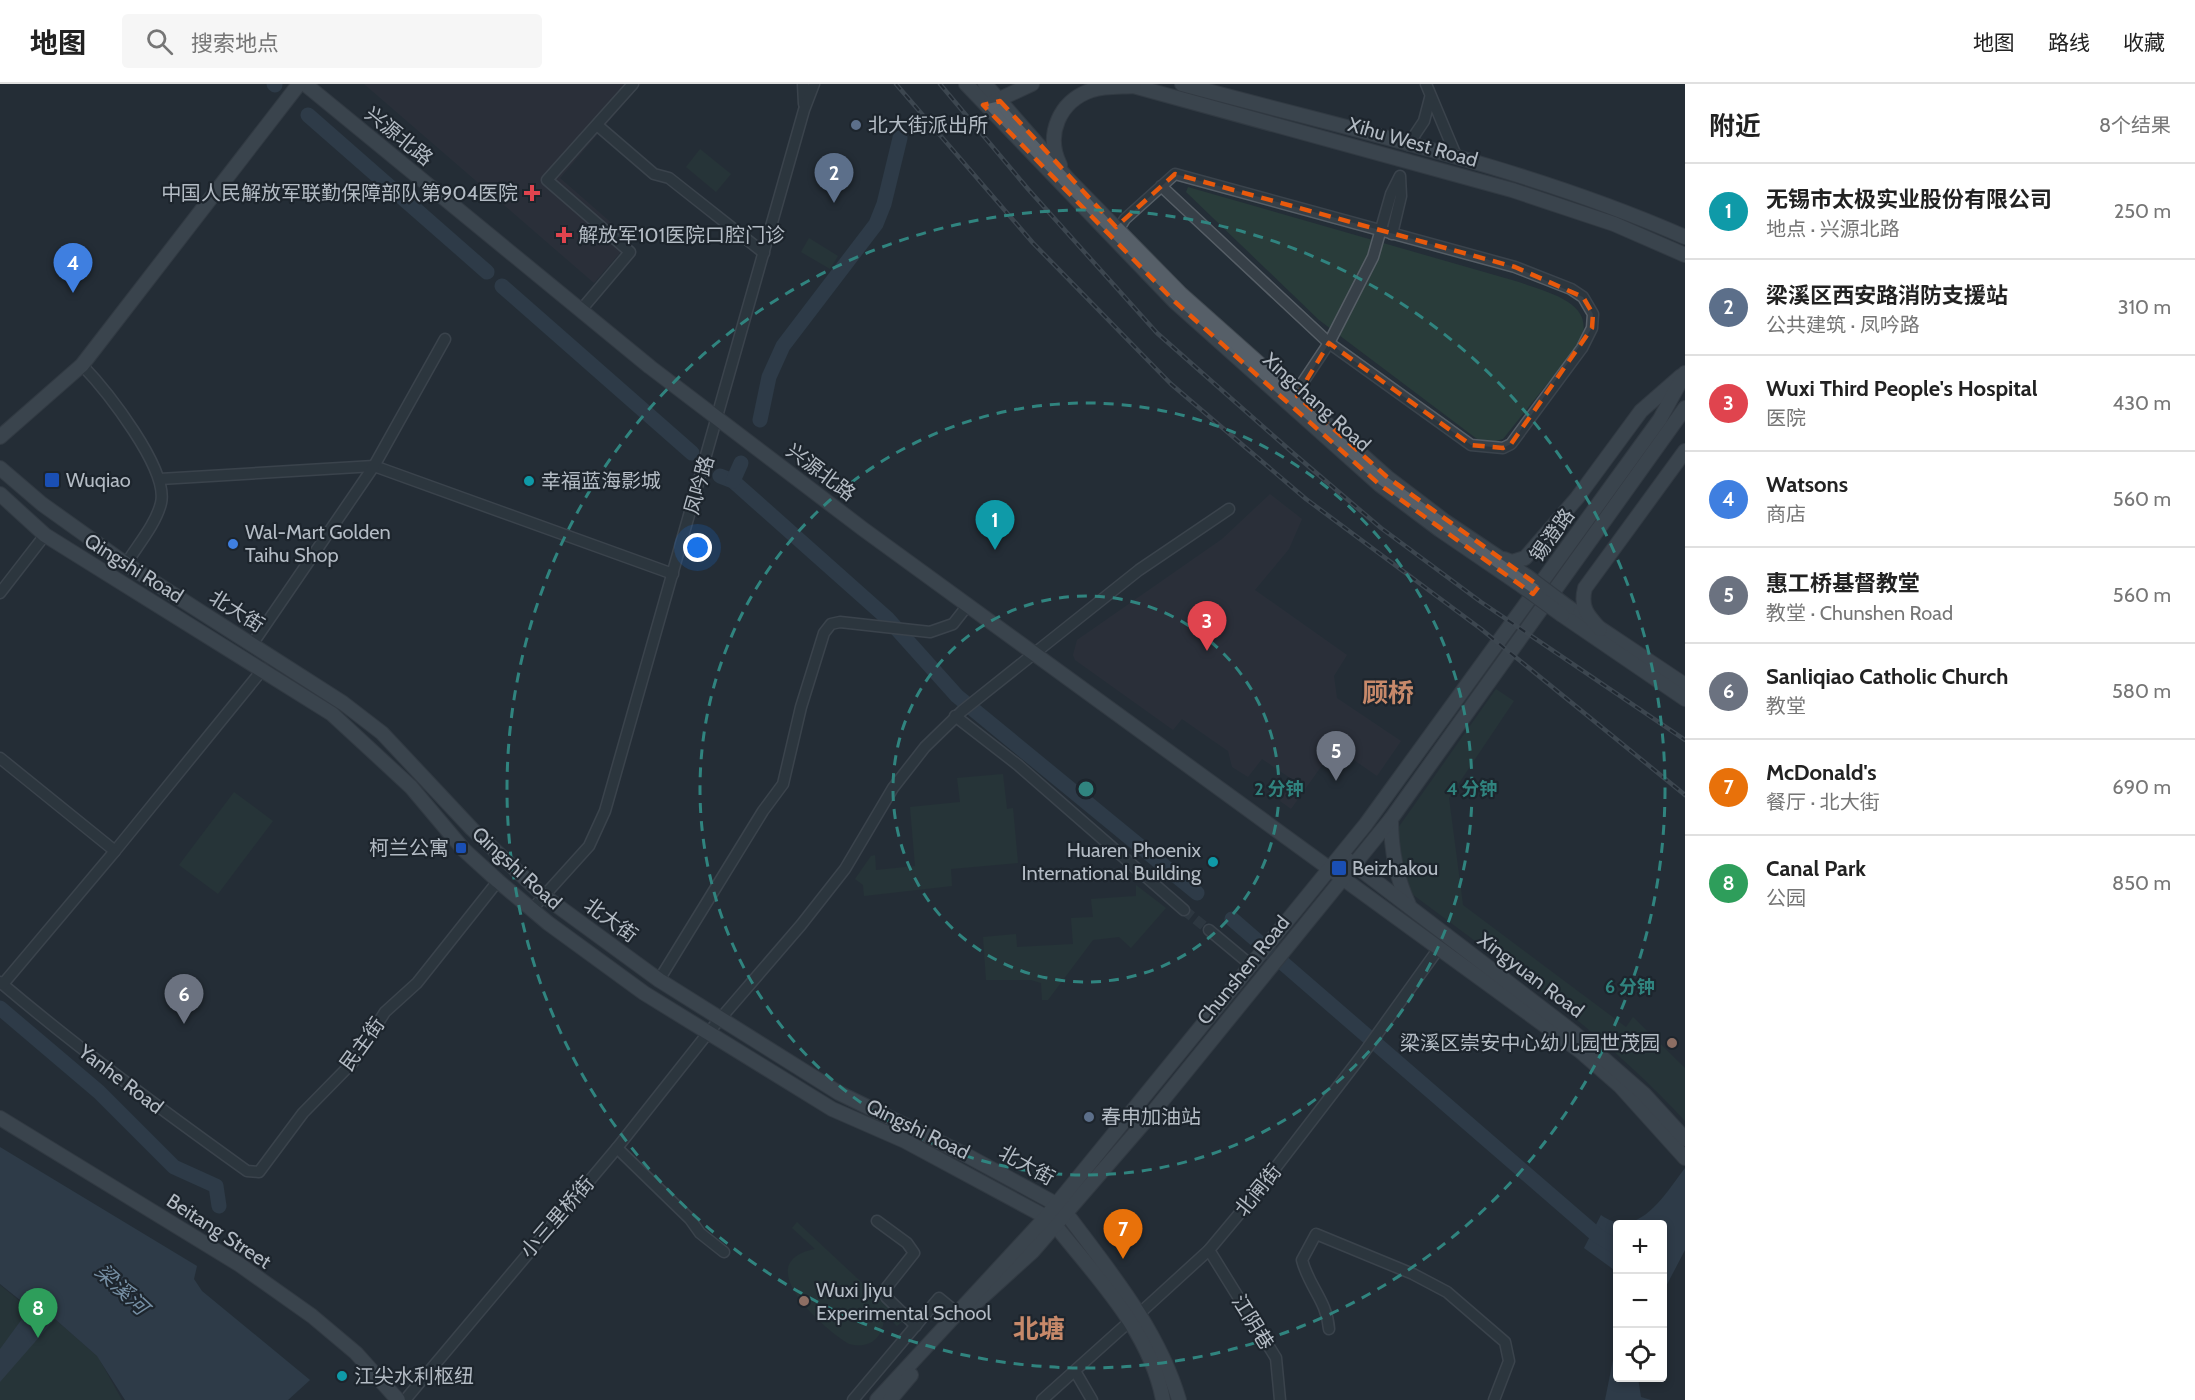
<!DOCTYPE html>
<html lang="zh">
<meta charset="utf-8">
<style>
:root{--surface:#fff;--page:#f6f6f6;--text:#222;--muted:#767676;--line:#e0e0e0;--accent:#b45309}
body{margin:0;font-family:Cabin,"Noto Sans SC",sans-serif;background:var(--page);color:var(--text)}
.controls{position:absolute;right:18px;bottom:18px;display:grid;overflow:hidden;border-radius:6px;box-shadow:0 3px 9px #0003}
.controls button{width:54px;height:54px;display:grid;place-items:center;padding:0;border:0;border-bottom:2px solid var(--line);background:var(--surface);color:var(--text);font:30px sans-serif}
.you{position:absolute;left:698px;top:464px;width:21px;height:21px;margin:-15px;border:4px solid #fff;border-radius:50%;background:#1a73e8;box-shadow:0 0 0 9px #1a73e833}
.badge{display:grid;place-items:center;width:39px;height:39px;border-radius:50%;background:var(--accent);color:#fff;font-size:20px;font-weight:700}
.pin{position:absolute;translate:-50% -50px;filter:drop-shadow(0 2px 3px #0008)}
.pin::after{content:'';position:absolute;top:32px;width:21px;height:18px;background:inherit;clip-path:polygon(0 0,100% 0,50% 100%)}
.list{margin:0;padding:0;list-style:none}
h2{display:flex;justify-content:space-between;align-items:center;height:78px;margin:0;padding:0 24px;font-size:26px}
h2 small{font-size:20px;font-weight:400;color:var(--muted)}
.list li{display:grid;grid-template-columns:39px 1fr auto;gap:18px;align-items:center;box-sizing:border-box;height:96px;padding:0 24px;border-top:2px solid var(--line)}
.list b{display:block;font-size:22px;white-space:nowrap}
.list p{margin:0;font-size:20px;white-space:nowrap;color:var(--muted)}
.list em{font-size:20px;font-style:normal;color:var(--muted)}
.icon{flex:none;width:33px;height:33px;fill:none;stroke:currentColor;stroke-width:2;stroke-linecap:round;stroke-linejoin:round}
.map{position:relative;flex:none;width:1685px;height:1316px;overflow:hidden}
header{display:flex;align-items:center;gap:36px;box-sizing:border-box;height:84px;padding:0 30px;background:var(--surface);border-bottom:2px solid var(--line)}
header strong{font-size:28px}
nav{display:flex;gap:33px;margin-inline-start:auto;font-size:21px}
.search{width:420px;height:54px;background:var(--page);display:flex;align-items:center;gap:15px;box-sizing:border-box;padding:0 21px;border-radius:6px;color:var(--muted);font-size:22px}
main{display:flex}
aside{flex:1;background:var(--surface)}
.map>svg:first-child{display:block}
</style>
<header>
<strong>地图</strong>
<div class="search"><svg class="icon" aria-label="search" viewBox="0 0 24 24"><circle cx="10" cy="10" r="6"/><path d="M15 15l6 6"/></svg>搜索地点</div>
<nav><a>地图</a><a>路线</a><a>收藏</a></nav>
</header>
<main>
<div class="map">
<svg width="1685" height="1316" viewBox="0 0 1685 1316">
<rect width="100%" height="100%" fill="#242e37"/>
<g fill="#32323d">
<polygon points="364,0 641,0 560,94 631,156 594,199"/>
<polygon points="1270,410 1302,435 1289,465 1255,506 1347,571 1334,592 1337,614 1401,657 1377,692 1335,663 1291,725 1280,717 1293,696 1262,675 1248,693 1232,683 1228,667 1212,656 1182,635 1173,646 1075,576 1073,571 1077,556 1222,455"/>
</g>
<g fill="#293c3a">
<polygon points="700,65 731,90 716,108 686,83"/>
<path d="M1188 103 1519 198C1547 209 1598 218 1580 259L1503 355 1493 358 1477 355 1319 236 1186 108Z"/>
<polygon points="809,154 838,172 830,185 801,168"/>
<path d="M1496 605 1514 617 1449 714 1463 821 1626 943 1633 933 1685 984V1037C1604 949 1507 881 1412 810L1404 790 1398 744Z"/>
<polygon points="1003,690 1007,725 1013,724 1018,779 951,785 952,802 864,812 863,801 855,795 871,772 875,771 876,786 915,782 910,723 960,718 957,694"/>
<polygon points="234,708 273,737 218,810 179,781"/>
<polygon points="1136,801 1166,824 1131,864 1119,853 1093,856 1048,916 1042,916 1041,899 1031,896 986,896 983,853 1016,850 1017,863 1073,860 1071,834 1093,833 1091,815 1136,812"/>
<path d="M797 1138 903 1237 897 1242 884 1230C885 1251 872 1266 849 1260 823 1245 748 1178 815 1165L792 1144Z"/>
<polygon points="0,1201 28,1224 55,1235 98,1273 122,1316 0,1316"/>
</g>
<g fill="#3a4c5d">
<polygon points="0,1063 197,1182 194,1195 202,1207 310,1296 288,1316 125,1316 97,1272 55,1235 0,1298 0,1265 30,1224 0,1200"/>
<path d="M1685 1084V1166L1663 1208 1662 1140H1618L1617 1188 1584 1164 1601 1131C1638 1158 1665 1110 1685 1084Z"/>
<polygon points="1617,1256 1618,1294 1638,1294 1641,1313 1651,1316 1605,1316"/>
</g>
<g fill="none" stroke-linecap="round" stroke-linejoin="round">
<g stroke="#3a4c5d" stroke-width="15">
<polyline points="274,0 275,1"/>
<polyline points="308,31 487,188"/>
<polyline points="502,202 692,369"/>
<polyline points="760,336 769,293 783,262 876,140 884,120 900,54"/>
<polyline points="720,392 733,397 887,534 957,612 1197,809"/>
<polyline points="733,397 741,379"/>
<polyline points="1232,835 1598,1152 1618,1164"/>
<polyline points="0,924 99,1008 174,1083 216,1102 219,1122"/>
</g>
<polyline stroke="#39434c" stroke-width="10" stroke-dasharray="10 5" stroke-linecap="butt" points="1184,826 1209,846"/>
<defs>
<g id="minor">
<polyline points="803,0 804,20"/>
<polyline points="1426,0 1457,74"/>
<polyline points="597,41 654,90 669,94 764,169"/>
<polyline points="1408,61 1424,37 1430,14"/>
<polyline points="1118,146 1125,135 1175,90 1515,183 1571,205 1583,213 1593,230 1592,244 1582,264 1511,360 1503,364 1471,361 1329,259 1161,102"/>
<polyline points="581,226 630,168 547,96 633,0"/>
<path d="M82 281C106 306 169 385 161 419 156 440 137 462 126 480"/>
<polyline points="1295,310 1329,259 1373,173 1391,110 1400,92 1401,112 1392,150"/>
<polyline points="160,395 374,382 673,490"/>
<polyline points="0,509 45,451"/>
<polyline points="253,559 374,382 445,255"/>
<polyline points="955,632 1018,681 1184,826"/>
<polyline points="0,674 115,767 263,585"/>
<polyline points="533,824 589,762 605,727 804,26 814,0"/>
<polyline points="1209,846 1251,881"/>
<polyline points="659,896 763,727 783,700 801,623 824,549 831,540 840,538 930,548 953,540 968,521"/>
<path d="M0 898C79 965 162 1026 247 1087L259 1088 303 1029 353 978 385 928 417 899 498 797"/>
<polyline points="3,900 115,767"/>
<polyline points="617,1064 690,1135 700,1149 724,1168"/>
<polyline points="877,1137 907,1159 914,1169 887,1203 886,1213 916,1242"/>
<polyline points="1209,1166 1276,1274 1280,1316"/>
<polyline points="1140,1229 1209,1166 1250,1117 1363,970 1439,864"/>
<path d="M1329 1245C1327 1217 1309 1203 1302 1176L1316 1150 1413 1190 1447 1208 1505 1258 1509 1277 1494 1316"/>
<polyline points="1075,1287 1092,1316"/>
<polyline points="405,1316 617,1064 708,949 801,841 845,785 893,704 925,663 962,627 1139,486 1229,425"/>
<polyline points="853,1316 939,1214 956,1228"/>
<polyline points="1042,1316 1130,1237"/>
</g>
<g id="major">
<polyline points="305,0 650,283 863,445 1580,967 1620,1002 1685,1074"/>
<polyline points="966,0 1174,217 1380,401 1440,446 1522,502"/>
<polyline points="985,0 1069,96 1181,210 1387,393 1446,438 1528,493"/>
<polyline points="1126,0 1512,106 1614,140 1685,171"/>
<path d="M1182 0C1351 46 1524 82 1685 153"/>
<polyline points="991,19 1032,0"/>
<path d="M1060 81C1045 51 1059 17 1092 6 1105 2 1120 3 1134 2"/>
<polyline points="0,353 82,281 299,0"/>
<path d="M0 384 42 420 126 480 343 619 382 649 472 745 544 812 659 896 839 1009 966 1071 1056 1120 1066 1129C1110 1188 1158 1245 1179 1316"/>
<path d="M0 410 45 451 332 630 411 703 464 766 498 797 548 839 644 909 832 1025 905 1057 1046 1133 1055 1141C1097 1194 1150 1247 1163 1316"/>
<polyline points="1504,475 1512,478 1525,474 1577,414 1641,327 1681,292"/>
<polyline points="1568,523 1685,601"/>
<polyline points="1562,531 1685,615"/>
<path d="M1600 545C1587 531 1580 523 1585 504L1685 367"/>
<path d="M1391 735C1391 766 1396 793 1409 821"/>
<polyline points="1348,776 1573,948 1644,1010 1685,1055"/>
<polyline points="0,1034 240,1181 312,1232 356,1269 398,1316"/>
<polyline points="969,1225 1033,1167 1149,1033 1391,735 1685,324"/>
<polyline points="877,1316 1046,1133 1366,740 1660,335 1685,289"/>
<polyline points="890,1316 911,1291"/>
</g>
</defs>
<use href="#minor" stroke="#565e66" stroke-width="13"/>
<use href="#major" stroke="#414951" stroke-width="16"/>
<use href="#minor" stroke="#374048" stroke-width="10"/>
<use href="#major" stroke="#565f68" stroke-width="14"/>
<defs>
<g id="rail">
<polyline points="896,0 1033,159 1171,300 1306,415 1481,545 1685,711"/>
<polyline points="940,0 1028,105 1157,249 1293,369 1381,444 1481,518 1685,656"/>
</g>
</defs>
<use href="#rail" stroke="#5a646e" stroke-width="4.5"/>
<use href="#rail" stroke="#1d252d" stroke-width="2" stroke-dasharray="7" stroke-linecap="butt"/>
<defs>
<g id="major-bridge">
<polyline points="1528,493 1568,523"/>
<polyline points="1522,502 1562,531"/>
</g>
</defs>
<use href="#major-bridge" stroke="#414951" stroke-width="16" stroke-linecap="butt"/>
<use href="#major-bridge" stroke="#565f68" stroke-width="14"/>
</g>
<path d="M0 0H1685V1316H0ZM1000 17 1116 143 1175 90 1515 183 1583 213 1593 230 1592 244 1511 360 1503 364 1471 361 1329 259 1297 312 1387 393 1539 502 1533 510 1380 401 1174 217 983 21Z" fill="#242e37" fill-opacity=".55" fill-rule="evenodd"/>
<path fill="none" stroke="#e8590c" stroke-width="4.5" stroke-dasharray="12 8" stroke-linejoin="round" d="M1000 17 1116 143 1175 90 1515 183 1583 213 1593 230 1592 244 1511 360 1503 364 1471 361 1329 259 1297 312 1387 393 1539 502 1533 510 1380 401 1174 217 983 21Z"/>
<g fill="none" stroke="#30847f" stroke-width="3" stroke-dasharray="10 8">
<circle cx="1086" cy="705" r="193"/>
<circle cx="1086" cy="705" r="386"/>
<circle cx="1086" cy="705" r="579"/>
</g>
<g fill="#5c6f8a" stroke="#1d252d" stroke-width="2">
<circle cx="856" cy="41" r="6"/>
<circle cx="1089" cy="1033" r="6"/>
</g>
<g fill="#e0444e" stroke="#1d252d" stroke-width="2">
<path d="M529 100h6v6h6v6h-6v6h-6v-6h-6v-6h6z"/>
<path d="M561 142h6v6h6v6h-6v6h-6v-6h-6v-6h6z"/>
</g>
<g fill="#1a4fb4" stroke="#1d252d" stroke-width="2">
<rect x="44" y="388" width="16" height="16" rx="3"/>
<rect x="455" y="758" width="12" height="12" rx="3"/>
<rect x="1331" y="776" width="16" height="16" rx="3"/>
</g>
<g fill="#0f9aa8" stroke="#1d252d" stroke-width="2">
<circle cx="529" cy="397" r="6"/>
<circle cx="1213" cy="778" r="6"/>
<circle cx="342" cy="1292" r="6"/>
</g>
<circle fill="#3f7fe0" stroke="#1d252d" stroke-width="2" cx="233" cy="460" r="6"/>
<g fill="#8d6e63" stroke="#1d252d" stroke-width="2">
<circle cx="1672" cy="959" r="6"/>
<circle cx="804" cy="1217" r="6"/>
</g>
<g text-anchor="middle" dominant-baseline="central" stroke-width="4.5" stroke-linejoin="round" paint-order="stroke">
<g font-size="20" fill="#b3bbc4" stroke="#1d252d" text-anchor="start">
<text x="868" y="41">北大街派出所</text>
<text x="518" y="109" text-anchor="end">中国人民解放军联勤保障部队第904医院</text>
<text x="578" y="151">解放军101医院口腔门诊</text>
<text x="66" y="396">Wuqiao</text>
<text x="541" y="397">幸福蓝海影城</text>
<text x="245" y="448">Wal-Mart Golden<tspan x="245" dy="23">Taihu Shop</tspan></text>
<text x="449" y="764" text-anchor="end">柯兰公寓</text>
<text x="1201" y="766" text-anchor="end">Huaren Phoenix<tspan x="1201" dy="23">International Building</tspan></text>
<text x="1352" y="784">Beizhakou</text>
<text x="1660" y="959" text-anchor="end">梁溪区崇安中心幼儿园世茂园</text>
<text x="1101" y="1033">春申加油站</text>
<text x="816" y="1206">Wuxi Jiyu<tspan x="816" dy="23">Experimental School</tspan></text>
<text x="354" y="1292">江尖水利枢纽</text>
</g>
<g font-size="20" fill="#b3bbc4" stroke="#1d252d">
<text transform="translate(399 52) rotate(39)">兴源北路</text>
<text transform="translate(1413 58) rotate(16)">Xihu West Road</text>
<text transform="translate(1317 318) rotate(42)">Xingchang Road</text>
<text transform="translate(821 388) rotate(37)">兴源北路</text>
<text transform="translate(699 401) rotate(-74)">凤吟路</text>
<text transform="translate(1552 451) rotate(-54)">锡澄路</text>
<text transform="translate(134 484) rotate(32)">Qingshi Road</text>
<text transform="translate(237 527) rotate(32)">北大街</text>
<text transform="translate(517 784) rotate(42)">Qingshi Road</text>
<text transform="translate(611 836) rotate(36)">北大街</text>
<text transform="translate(1243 886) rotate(-51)">Chunshen Road</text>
<text transform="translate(1531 891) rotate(37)">Xingyuan Road</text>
<text transform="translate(362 960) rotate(-54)">民主街</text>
<text transform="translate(121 995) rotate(37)">Yanhe Road</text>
<text transform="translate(918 1045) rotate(26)">Qingshi Road</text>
<text transform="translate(1027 1081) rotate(29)">北大街</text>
<text transform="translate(1258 1106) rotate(-51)">北闸街</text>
<text transform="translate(557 1133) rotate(-49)">小三里桥街</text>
<text transform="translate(219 1147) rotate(33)">Beitang Street</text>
<text transform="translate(1253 1238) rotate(58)">江阴巷</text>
</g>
<g font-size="21" font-style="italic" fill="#768fa4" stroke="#1d252d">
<text transform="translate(122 1205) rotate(43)">梁溪河</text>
</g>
<g font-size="26" font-weight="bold" fill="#c7896a" stroke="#1d252d">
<text x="1388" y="609">顾桥</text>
<text x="1039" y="1245">北塘</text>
</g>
</g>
<circle cx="1086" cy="705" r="9" fill="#30847f" stroke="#1d252d" stroke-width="3"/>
<g font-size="18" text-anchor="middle" font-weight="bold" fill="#30847f" stroke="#1d252d" stroke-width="4.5" stroke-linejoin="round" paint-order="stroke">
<text x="1279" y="711">2 分钟</text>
<text x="1472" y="711">4 分钟</text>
<text x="1630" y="909">6 分钟</text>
</g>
</svg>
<div class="controls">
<button>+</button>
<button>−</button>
<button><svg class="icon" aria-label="locate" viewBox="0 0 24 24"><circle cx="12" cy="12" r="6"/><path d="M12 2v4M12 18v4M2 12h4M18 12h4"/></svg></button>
</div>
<div class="you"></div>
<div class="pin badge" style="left:995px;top:466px;background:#0f9aa8">1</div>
<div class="pin badge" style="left:834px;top:119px;background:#5c6f8a">2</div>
<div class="pin badge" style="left:1207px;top:567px;background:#e0444e">3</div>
<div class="pin badge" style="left:73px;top:209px;background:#3f7fe0">4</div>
<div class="pin badge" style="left:1336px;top:697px;background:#6b7280">5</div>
<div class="pin badge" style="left:184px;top:940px;background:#6b7280">6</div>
<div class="pin badge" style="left:1123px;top:1175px;background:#e8710a">7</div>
<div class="pin badge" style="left:38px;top:1254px;background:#2e9e5b">8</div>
</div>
<aside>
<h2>附近<small>8个结果</small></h2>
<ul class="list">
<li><span class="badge" style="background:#0f9aa8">1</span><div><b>无锡市太极实业股份有限公司</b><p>地点 · 兴源北路</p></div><em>250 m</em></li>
<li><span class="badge" style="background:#5c6f8a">2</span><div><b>梁溪区西安路消防支援站</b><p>公共建筑 · 凤吟路</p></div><em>310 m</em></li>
<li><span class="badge" style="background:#e0444e">3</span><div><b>Wuxi Third People's Hospital</b><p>医院</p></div><em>430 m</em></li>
<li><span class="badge" style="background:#3f7fe0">4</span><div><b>Watsons</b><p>商店</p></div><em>560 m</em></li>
<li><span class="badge" style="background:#6b7280">5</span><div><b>惠工桥基督教堂</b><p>教堂 · Chunshen Road</p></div><em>560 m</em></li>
<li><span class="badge" style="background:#6b7280">6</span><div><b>Sanliqiao Catholic Church</b><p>教堂</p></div><em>580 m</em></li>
<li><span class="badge" style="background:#e8710a">7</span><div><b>McDonald's</b><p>餐厅 · 北大街</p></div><em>690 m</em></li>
<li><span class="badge" style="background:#2e9e5b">8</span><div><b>Canal Park</b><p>公园</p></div><em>850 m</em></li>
</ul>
</aside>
</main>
